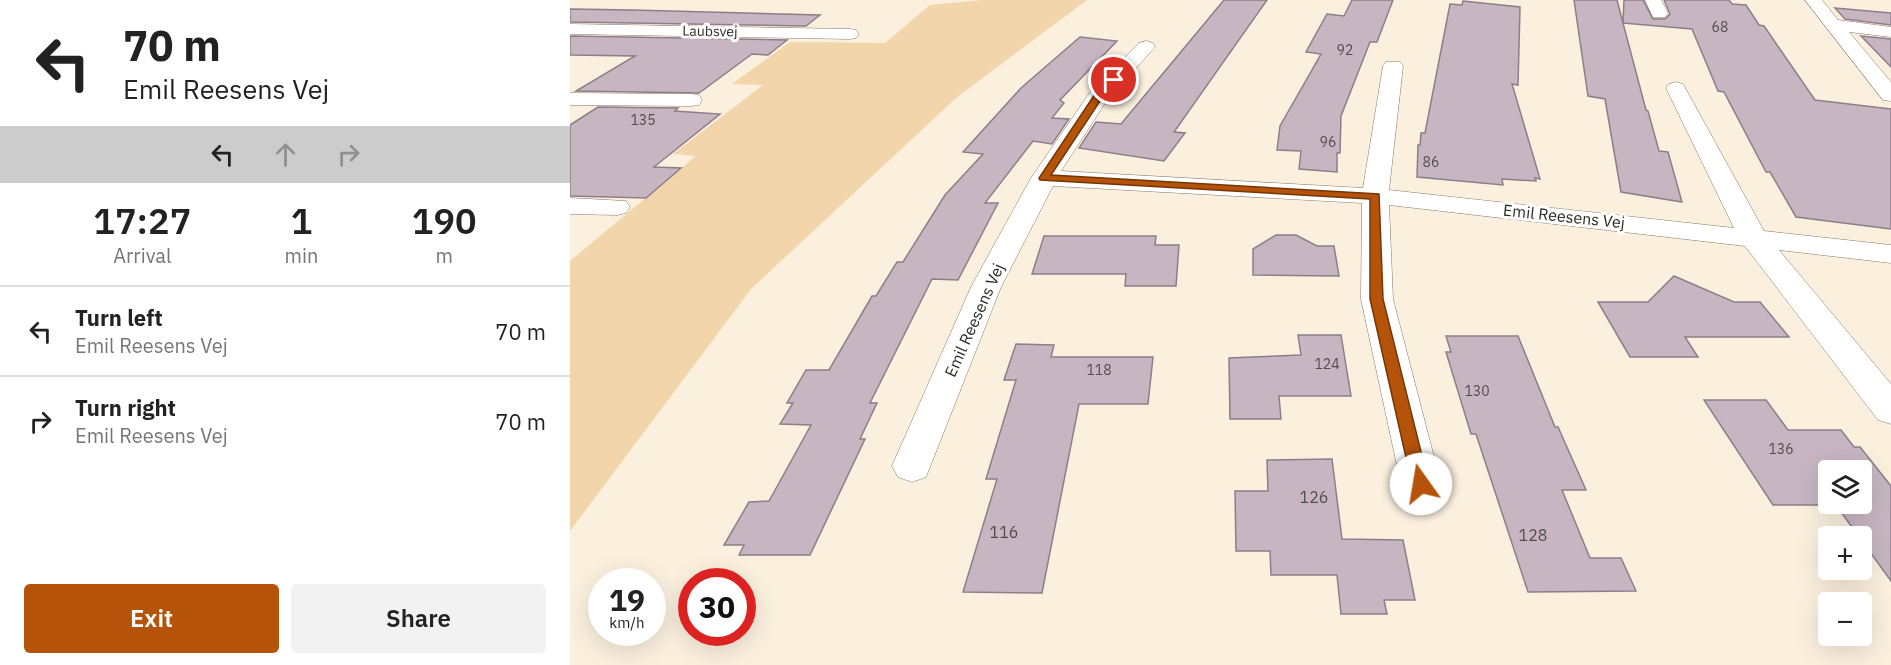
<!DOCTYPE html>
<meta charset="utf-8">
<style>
:root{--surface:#fff;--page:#f2f2f2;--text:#222;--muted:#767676;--line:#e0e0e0;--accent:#b45309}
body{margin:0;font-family:"IBM Plex Sans",sans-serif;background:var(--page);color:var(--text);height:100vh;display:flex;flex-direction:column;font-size:22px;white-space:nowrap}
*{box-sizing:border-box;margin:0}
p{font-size:20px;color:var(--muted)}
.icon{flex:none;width:33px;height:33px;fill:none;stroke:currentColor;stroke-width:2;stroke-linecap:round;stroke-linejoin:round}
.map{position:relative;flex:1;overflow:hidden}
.sheet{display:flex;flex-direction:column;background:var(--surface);width:570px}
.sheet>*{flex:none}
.hud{background:#fff;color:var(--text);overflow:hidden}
.tools{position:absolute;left:1248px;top:460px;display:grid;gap:12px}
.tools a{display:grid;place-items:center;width:54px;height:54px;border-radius:6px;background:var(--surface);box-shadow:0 6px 24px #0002;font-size:30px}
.speed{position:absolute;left:18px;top:568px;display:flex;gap:12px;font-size:30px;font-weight:700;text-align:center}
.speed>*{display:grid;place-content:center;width:78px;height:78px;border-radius:50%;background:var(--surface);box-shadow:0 6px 24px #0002;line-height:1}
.speed small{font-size:15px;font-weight:400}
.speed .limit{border:9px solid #d22;background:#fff;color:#111}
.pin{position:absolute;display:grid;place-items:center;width:51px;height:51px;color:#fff;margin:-26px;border:3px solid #fff;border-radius:50%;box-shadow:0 2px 6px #0007}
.me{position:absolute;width:66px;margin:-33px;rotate:347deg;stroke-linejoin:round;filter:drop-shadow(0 0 4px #0008)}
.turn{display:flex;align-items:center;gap:21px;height:126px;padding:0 24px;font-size:27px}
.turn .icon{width:78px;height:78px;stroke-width:2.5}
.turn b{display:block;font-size:42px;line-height:51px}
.lanes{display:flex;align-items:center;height:57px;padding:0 24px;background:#0003;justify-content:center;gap:30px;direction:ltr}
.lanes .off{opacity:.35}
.eta{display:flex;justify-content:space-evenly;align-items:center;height:102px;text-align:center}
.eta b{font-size:36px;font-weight:600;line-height:42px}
.action{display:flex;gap:12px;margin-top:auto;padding:12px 24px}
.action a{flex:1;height:69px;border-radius:6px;background:var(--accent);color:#fff;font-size:24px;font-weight:600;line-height:69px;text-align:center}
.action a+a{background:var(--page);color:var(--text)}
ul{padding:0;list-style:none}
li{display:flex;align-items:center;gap:18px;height:90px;padding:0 24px;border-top:2px solid var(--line)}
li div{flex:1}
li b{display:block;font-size:22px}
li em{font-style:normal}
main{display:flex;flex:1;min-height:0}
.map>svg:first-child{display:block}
.green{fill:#f2d5aa}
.building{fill:#c7b6c2;stroke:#8e7e89;stroke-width:1.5;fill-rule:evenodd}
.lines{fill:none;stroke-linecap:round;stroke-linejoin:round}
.minor-casing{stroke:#84796a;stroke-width:1}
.minor{fill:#fff;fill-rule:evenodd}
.route{fill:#b45309;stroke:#753606;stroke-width:1.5}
.labels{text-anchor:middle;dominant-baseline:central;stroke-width:6;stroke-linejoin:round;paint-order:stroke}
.number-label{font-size:14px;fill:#544c4b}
.far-street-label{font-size:14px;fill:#2e2923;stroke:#fefefe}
.street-label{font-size:16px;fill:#2e2923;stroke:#fefefe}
.near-number-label{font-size:16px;fill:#544c4b}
</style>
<main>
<section class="sheet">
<div class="hud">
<div class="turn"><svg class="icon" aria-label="left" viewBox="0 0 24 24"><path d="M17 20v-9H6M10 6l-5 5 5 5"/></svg><div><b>70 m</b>Emil Reesens Vej</div></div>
<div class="lanes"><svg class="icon" aria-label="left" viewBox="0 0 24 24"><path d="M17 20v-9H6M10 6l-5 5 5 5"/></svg><svg class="icon off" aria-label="ahead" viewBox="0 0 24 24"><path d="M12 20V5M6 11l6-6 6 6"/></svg><svg class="icon off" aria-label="right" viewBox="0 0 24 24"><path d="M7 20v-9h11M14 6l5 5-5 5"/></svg></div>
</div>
<div class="eta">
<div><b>17:27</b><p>Arrival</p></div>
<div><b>1</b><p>min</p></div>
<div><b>190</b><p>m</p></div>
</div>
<ul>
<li><svg class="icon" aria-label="left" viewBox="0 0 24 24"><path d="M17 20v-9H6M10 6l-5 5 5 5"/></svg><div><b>Turn left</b><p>Emil Reesens Vej</p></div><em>70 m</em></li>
<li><svg class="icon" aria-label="right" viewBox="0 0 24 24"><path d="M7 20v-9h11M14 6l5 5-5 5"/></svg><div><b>Turn right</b><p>Emil Reesens Vej</p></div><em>70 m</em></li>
</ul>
<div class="action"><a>Exit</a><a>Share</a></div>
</section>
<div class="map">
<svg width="1321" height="665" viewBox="0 0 1321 665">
<rect width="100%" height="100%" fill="#fbefde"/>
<!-- green -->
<path class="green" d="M413 0H517L386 98 181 289 0 531V261L126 156 103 154 193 85 162 84 220 42 315 43 360 5Z"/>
<!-- building -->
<g class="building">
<path d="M654 0H697L604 132 615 133 594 161 509 148 526 122 551 124Z"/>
<path d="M782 0H823L807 42H800L771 116 770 153H767V172L729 169 731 151 707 150 710 126 751 54 736 52 757 14 774 16Z"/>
<path d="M1004 0H1047L1053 23 1054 0H1073L1083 19H1095L1100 14 1094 0H1159L1162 4 1176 5 1189 25 1194 26 1245 100 1321 109V229L1226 217 1200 172H1196L1154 92 1148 91 1122 29 1053 23 1076 110 1078 111 1089 151 1098 152 1112 202 1051 192 1035 99 1018 96Z"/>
<path d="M893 1 950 7 948 85 942 84 970 179 965 178 966 181 932 179 933 185 847 177 848 145H850L851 133H855L880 4 892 5Z"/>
<path d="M1265 8 1321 13V25L1275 19Z"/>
<path d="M0 9 62 10 250 15 236 26 0 22Z"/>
<path d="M0 36 217 40 198 55 182 54 129 93 6 91 65 56 0 55Z"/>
<path d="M1291 36 1321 39V67Z"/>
<path d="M510 37 547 41 490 100 494 103 482 118 499 119 482 144 463 141 415 203H428L388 280 362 279 300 403H307L290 439H295L240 555H169L174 545H154L179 502 199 501 241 425 210 424 223 403H217L236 370H259L302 296H306L327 262H333L375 195 413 154 393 152 451 88Z"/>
<path d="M28 107 108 108 105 111 150 114 84 167 111 168 76 198 0 196V125Z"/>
<path d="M706 235H726L747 246H764L769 276 683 275V249Z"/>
<path d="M474 236H586L585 245H609L606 286H555L556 274H462Z"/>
<path d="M1104 276 1164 302H1190L1219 337H1115L1128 357H1060L1028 302H1078Z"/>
<path d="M728 335H771L781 396H709L711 419H660L659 358 731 355Z"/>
<path d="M876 336H948L985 427H988L1016 490H992L1020 558H1051L1066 591 958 592 906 434H901L876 352H881Z"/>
<path d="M446 344 484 345 481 357H583L578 404H509L472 593 393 592 427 479H416L446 380H434Z"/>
<path d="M1134 400H1196L1218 430H1271L1284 447H1290L1321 486V581L1292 541V537H1289L1266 505H1203ZM1258 471H1292V504H1258Z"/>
<path d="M762 459 772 539 833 540 845 600H814L817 614H771L767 575H701L700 551H666L665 491H698L697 460Z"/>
</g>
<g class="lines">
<defs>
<g id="minor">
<path d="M1075 0H1091L1098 13 1095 17H1083Z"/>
<path d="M1235 0H1252L1268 20 1321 27V37L1279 32 1321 82V101L1313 100Z"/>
<path d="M0 24 280 29 286 30 289 34 286 38 280 39 0 34Z"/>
<path d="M576 41 583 43 585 47 537 100 491 171 793 188 813 66 816 62H830L833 66 819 190 1164 228 1096 88 1099 84 1106 82 1113 84 1194 231 1321 245V263L1209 250 1321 384V424L1308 420 1175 246 819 205 823 299 871 484 865 496 851 501 837 496 831 484 791 299 792 203 483 186 431 287 356 477 342 482 328 477 322 466 401 287 461 178 521 91 569 43Z"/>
<path d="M0 93 121 94 129 95 132 100 129 105 121 106 0 105Z"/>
<path d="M0 198 56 201 60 207 56 213 47 215 0 214Z"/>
</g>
</defs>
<!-- minor casing -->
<use href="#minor" class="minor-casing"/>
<!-- minor -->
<use href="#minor" class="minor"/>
</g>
<!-- route -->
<path class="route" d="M541 78 549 80 532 98 481 175 809 194 813 299 859 484 857 489 851 491 845 489 842 484 800 299V199L470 180 469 178 525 94Z"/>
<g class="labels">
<!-- number labels -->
<g class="number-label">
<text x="1150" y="27">68</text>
<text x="775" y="50">92</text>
<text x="73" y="120">135</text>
<text x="758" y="142">96</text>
<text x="861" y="162">86</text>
<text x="757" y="364">124</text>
<text x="529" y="370">118</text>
<text x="907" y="391">130</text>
<text x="1211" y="449">136</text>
</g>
<!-- far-street labels -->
<g class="far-street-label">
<text transform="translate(140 31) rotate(1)">Laubsvej</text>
</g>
<!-- street labels -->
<g class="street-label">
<text transform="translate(994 216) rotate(6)">Emil Reesens Vej</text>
<text transform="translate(404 320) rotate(-66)">Emil Reesens Vej</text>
</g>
<!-- near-number labels -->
<g class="near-number-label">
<text x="744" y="497">126</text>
<text x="434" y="532">116</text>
<text x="963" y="535">128</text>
</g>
</g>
</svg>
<div class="tools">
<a><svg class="icon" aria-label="layers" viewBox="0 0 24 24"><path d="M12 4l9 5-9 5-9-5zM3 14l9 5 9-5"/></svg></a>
<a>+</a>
<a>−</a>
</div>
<div class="speed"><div>19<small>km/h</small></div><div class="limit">30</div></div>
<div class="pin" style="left:544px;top:80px;background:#d93025"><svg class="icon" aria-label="arrive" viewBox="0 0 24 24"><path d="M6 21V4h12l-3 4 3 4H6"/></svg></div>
<svg class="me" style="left:851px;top:484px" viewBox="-20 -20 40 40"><circle r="19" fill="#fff"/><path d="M0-13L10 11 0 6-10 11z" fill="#b45309"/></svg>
</div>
</main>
